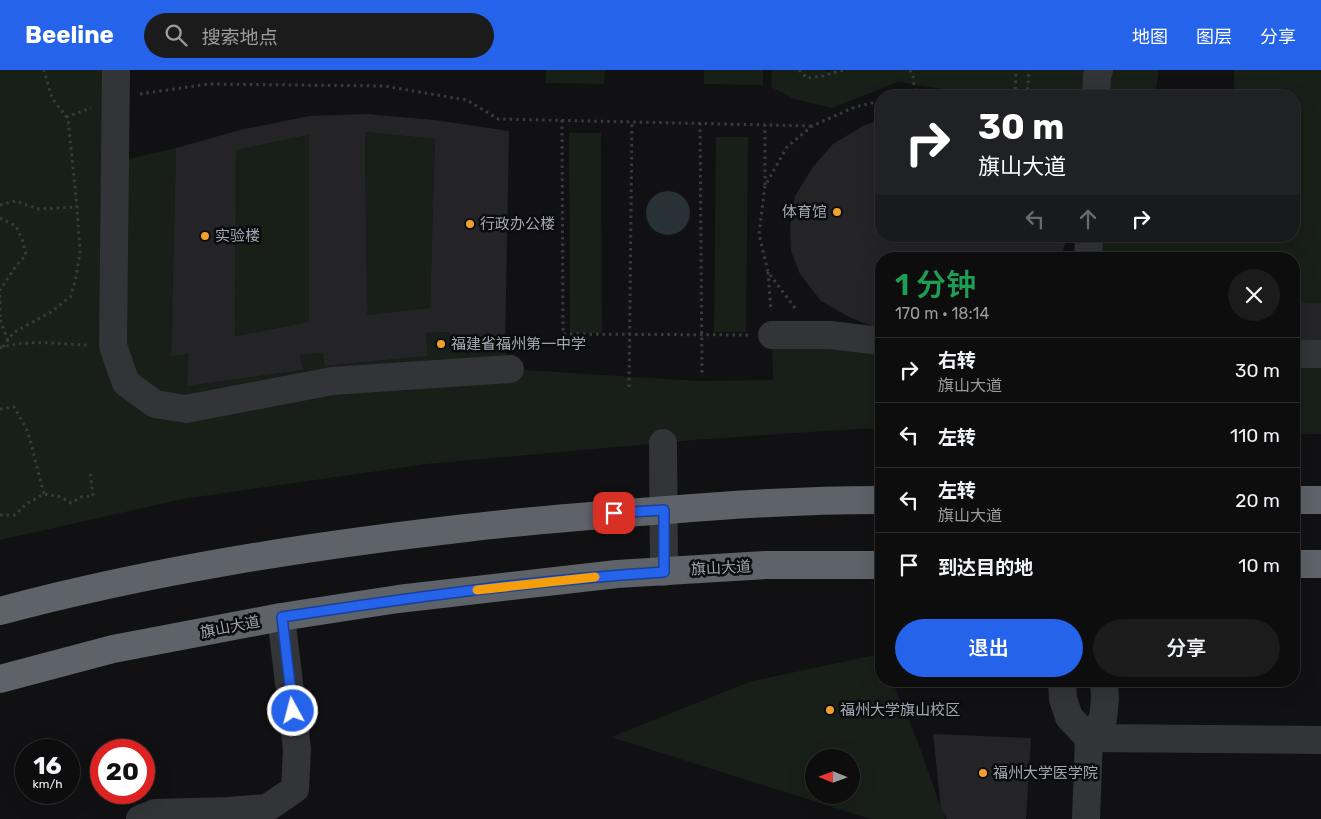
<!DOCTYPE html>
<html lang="zh">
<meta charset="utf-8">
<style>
:root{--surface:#0d0d0e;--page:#1b1b1c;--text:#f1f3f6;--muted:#9a9c9e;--line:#2d2d2e;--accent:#2563eb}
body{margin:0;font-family:Rubik,"Noto Sans SC",sans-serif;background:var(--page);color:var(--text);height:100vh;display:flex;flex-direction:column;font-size:19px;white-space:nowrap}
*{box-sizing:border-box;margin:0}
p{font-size:16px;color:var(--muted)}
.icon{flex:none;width:28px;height:28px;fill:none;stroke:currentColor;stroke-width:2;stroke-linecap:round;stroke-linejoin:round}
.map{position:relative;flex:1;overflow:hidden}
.sheet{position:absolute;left:875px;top:182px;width:425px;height:435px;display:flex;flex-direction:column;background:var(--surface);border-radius:20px;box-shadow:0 5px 20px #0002,0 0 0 1px var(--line)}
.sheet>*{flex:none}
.guide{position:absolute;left:875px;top:20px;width:425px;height:152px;border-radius:20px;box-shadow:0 5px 20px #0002,0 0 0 1px var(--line);background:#202124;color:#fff;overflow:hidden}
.needle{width:32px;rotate:271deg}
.controls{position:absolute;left:805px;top:679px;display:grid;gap:10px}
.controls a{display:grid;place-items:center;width:55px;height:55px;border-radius:50%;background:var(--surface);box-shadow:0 5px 20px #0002,0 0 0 1px var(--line);font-size:25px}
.speed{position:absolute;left:15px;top:669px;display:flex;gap:10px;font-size:25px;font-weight:700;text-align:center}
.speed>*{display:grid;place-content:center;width:65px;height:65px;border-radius:50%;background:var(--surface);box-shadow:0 5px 20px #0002,0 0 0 1px var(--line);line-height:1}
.speed small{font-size:12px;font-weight:400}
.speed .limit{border:8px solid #d22;background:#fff;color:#111}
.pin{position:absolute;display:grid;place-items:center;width:42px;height:42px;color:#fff;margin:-21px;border-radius:10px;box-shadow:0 2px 8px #0006}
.me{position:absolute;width:55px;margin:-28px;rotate:353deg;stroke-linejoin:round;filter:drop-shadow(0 0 4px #0008)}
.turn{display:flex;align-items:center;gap:18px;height:105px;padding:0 20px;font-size:22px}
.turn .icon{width:65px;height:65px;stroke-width:2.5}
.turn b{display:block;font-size:35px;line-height:42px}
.lanes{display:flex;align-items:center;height:48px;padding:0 20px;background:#0003;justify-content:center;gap:25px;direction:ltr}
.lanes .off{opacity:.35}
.round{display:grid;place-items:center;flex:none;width:52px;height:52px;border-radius:26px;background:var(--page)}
.head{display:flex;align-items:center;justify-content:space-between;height:85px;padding:0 20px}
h1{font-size:30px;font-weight:600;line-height:38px;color:#1e9e55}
.action{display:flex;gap:10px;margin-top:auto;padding:10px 20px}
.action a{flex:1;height:58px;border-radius:30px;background:var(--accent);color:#fff;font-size:20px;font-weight:600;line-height:58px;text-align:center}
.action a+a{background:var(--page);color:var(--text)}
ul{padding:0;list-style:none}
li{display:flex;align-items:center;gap:15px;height:65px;padding:0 20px;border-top:1px solid var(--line)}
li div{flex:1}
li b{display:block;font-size:19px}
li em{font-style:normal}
header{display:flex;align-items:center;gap:30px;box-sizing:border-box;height:70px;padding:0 25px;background:var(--accent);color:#fff}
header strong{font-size:24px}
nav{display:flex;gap:28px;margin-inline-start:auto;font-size:18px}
.search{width:350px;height:45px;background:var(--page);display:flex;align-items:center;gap:12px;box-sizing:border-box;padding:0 18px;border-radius:28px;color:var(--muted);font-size:19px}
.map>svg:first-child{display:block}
.green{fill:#181e18;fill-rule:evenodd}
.water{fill:#283136}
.building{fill:#242427;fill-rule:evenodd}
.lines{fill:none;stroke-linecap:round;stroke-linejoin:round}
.path{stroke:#383b3f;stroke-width:3;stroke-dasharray:2.5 4;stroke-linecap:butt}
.minor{stroke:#323438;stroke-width:28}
.highway{stroke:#5e6269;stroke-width:28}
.route-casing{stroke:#184099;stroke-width:12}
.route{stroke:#2563eb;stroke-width:9}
.slow{stroke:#f59e0b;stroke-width:9}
.poi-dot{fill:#f1a02b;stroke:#0c0c0e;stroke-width:2}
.labels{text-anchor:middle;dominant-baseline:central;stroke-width:5;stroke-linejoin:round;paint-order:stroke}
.poi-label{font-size:15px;fill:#a3a9b4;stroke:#0c0c0e;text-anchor:start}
.street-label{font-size:15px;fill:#a3a9b4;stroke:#0c0c0e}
</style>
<header>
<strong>Beeline</strong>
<div class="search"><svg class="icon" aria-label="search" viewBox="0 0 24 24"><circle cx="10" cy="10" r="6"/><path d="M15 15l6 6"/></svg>搜索地点</div>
<nav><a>地图</a><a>图层</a><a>分享</a></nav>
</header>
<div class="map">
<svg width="1321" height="749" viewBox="0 0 1321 749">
<rect width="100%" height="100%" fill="#111113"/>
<!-- green -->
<g class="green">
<path d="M0 0H116L115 92 176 78 171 285 188 284 187 316 303 300 300 285 323 283 324 296 428 286 426 263 450 262 453 280H505L511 299 697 311 773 310 772 265 881 271V359H855L694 370 427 394 183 429 0 470Z"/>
<path d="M546 0H605L604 14 545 13Z"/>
<path d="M704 0H763V15L704 14Z"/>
<path d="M772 0H825L827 2 832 0H1159L1155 26H974L967 23 898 12 832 38 794 29 771 17Z"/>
<path d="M1234 0H1321V233H1294V189H1088L1089 166H1294V26H1234Z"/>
<path d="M365 62 435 69 430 238 367 245Z"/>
<path d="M569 63H601L602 263H570Z"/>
<path d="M309 65V252L235 266 236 80Z"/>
<path d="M716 67H748L746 262H714Z"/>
<rect x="1294" y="284" width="27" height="80"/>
<path d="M880 584 881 611H892L916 667 945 749H870L611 667 752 611ZM814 688H851V725H814Z"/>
</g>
<!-- water -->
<circle class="water" cx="668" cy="143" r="22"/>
<!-- building -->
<g class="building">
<path d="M367 44 435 50 509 61 505 280 453 281 450 262 426 263 428 286 324 296 323 283 300 285 303 300 187 316 188 284 171 286 176 78 240 60 309 46ZM365 62 435 69 430 238 367 245ZM309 65V252L235 266 236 80Z"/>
<path d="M881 49V166H1067L1061 189H881V259L851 248 821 231 800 204 791 181 790 157 795 126 813 97 833 74 863 56Z"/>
<rect x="1294" y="233" width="27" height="51"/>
<path d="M933 664 1031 668 1026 749H947L941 739Z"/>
</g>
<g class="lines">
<!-- path -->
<g class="path">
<path d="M799 0 807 8 822 6 844 0"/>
<path d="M910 0 913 6 915 24"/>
<path d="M140 24 209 14 384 16 467 30 498 49 812 56"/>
<path d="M904 26 927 23 940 26"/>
<path d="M1015 26 1016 0"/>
<path d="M1027 26 1029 0"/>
<path d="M66 47 91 38"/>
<path d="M562 50 563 264 748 265"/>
<path d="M700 53 702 304"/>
<path d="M765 115V55"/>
<path d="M0 135 15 131 39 139 77 137 68 49 52 28 44 0"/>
<path d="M0 148 16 156 23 172 26 185 16 196 0 220V248"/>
<path d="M768 202 771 241"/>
<path d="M795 238 768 202 759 164 765 116 787 77 812 56 855 37 881 31"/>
<path d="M0 250 8 270"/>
<path d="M3 277 13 263 51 242 71 226 76 207 80 182 77 137"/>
<path d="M0 278C27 269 59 274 87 275"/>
<path d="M629 317 632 52"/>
<path d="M0 339 14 337 28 362 44 424"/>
<path d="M0 445H15L26 434 44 424 61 427 71 433 81 427 93 426 90 401"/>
</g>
<!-- minor -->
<g class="minor">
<path d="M116 0 113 276 126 313 155 334 186 339 332 311 510 299"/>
<path d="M1096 26 1097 6 1099 0"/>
<path d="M1088 189 1089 166"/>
<path d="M772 265H830L881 271"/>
<path d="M1294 284H1321"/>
<path d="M663 373 664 502"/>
<path d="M1062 611 1063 629 1069 647 1089 668 1321 670"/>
<path d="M140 749 155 743 228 741 267 738 295 719 297 679 281 547"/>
<path d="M1086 749 1089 668 1103 649 1105 629 1104 611"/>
</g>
<!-- highway -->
<g class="highway">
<path d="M1294 430H1321"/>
<path d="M1294 494H1321"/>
<path d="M0 541C153 500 309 476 466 458 533 450 600 445 667 440 738 434 810 430 881 430"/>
<path d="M0 609 113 579 281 547 398 529 617 504 766 495H881"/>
</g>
</g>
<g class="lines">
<defs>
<path id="route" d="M293 641 282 547C408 528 536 510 664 502V440L614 443"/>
</defs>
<!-- route casing -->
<use href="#route" class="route-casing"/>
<!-- route -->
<use href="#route" class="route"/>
<!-- slow -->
<path class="slow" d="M477 520 595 507"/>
</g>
<!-- markers -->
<g class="poi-dot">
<circle cx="837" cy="142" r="5"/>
<circle cx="470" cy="154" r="5"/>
<circle cx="205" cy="166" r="5"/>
<circle cx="441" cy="274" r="5"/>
<circle cx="830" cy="640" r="5"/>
<circle cx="983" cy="703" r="5"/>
</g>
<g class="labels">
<!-- poi labels -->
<g class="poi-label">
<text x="827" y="142" text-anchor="end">体育馆</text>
<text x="480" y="154">行政办公楼</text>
<text x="215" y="166">实验楼</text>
<text x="451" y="274">福建省福州第一中学</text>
<text x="840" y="640">福州大学旗山校区</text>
<text x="993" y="703">福州大学医学院</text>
</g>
<!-- street labels -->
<g class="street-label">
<text transform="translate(721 498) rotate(-3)">旗山大道</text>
<text transform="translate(230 557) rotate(-11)">旗山大道</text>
</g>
</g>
</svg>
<div class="controls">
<a><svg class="needle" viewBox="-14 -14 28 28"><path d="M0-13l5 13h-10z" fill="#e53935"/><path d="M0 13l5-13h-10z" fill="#9a9c9e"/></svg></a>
</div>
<div class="speed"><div>16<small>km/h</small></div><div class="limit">20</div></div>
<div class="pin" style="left:614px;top:443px;background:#d93025"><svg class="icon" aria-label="arrive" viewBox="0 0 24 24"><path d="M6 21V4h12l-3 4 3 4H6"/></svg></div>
<svg class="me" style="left:293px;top:641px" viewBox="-20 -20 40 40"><circle r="17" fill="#2563eb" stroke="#fff" stroke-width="3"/><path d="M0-11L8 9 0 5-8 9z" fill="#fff"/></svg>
<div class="guide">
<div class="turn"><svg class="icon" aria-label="right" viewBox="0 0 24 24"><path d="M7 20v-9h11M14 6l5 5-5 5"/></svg><div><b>30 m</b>旗山大道</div></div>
<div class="lanes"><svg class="icon off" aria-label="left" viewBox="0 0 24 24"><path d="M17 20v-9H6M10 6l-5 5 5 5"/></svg><svg class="icon off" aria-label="ahead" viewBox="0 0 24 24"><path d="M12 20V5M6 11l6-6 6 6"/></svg><svg class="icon" aria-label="right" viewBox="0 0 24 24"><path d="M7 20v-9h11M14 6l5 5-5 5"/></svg></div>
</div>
<section class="sheet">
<div class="head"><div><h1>1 分钟</h1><p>170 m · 18:14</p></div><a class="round"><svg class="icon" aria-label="close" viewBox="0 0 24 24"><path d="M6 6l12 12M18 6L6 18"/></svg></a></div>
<ul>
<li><svg class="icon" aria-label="right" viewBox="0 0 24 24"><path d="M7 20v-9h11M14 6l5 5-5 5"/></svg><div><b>右转</b><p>旗山大道</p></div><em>30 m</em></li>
<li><svg class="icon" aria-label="left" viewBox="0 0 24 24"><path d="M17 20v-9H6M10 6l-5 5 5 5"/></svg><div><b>左转</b></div><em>110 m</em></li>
<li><svg class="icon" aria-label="left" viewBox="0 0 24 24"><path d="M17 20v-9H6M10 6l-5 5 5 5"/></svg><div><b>左转</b><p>旗山大道</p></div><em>20 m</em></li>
<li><svg class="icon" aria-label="arrive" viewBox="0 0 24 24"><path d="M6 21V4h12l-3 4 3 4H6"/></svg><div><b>到达目的地</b></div><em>10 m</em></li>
</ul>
<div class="action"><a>退出</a><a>分享</a></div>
</section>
</div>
